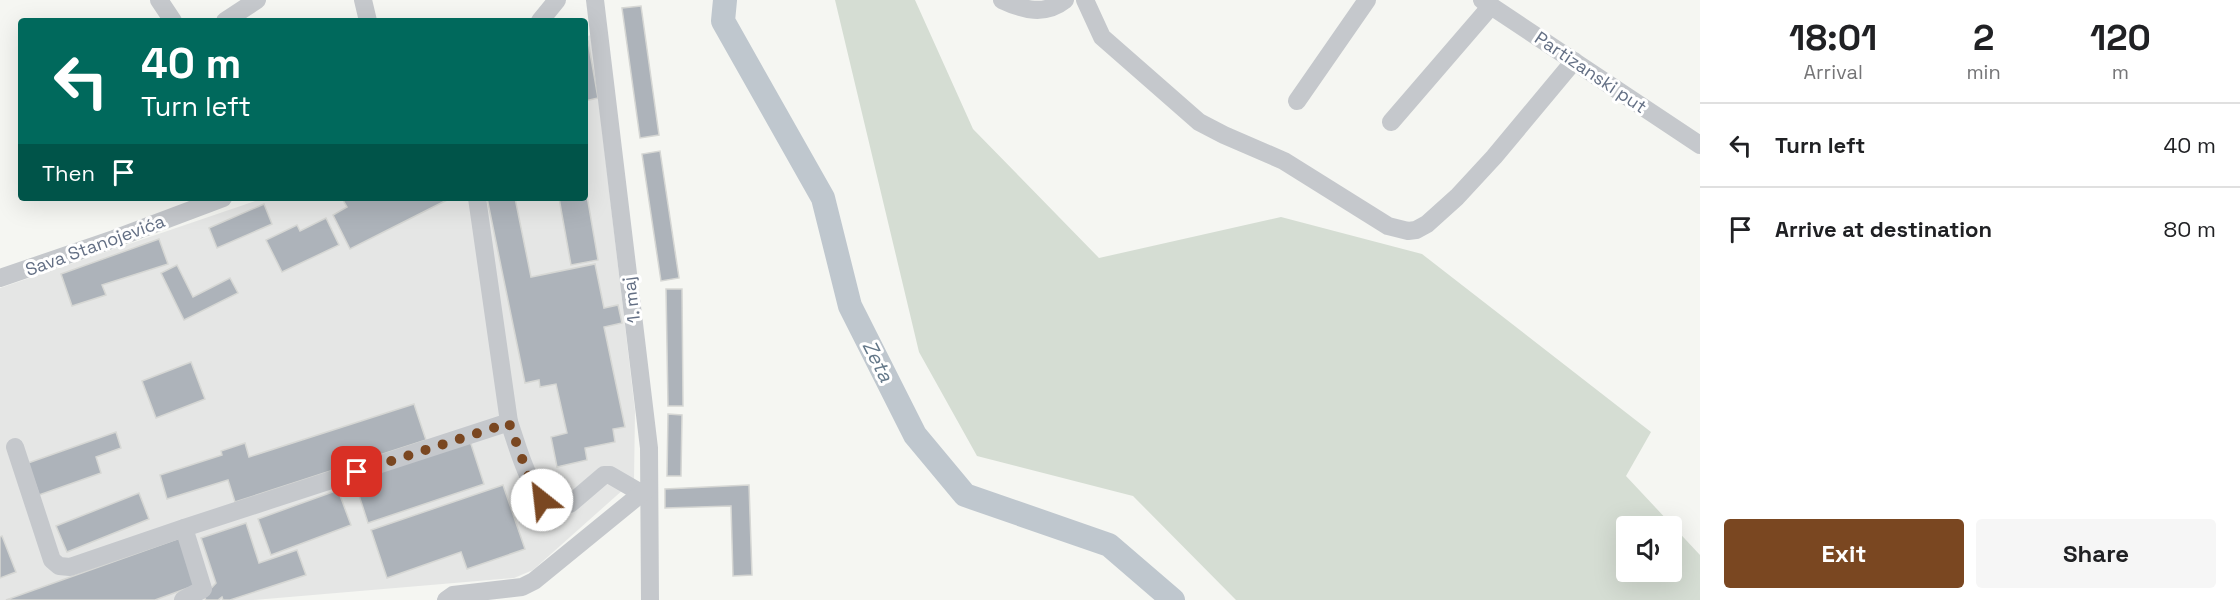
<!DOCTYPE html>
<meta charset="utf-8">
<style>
:root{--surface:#fff;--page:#f6f6f6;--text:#202124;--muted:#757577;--line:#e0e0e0;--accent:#7a4721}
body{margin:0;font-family:"Space Grotesk",sans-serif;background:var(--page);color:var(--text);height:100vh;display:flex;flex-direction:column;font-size:22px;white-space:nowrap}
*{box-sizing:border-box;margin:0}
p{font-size:20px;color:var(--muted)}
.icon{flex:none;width:33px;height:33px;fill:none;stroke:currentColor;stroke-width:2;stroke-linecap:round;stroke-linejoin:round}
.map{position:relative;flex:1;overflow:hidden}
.details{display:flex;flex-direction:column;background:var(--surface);width:540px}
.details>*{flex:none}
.banner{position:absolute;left:18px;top:18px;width:570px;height:183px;border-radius:6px;box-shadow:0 6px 24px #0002;background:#00695c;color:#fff;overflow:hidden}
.fabs{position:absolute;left:1616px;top:516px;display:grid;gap:12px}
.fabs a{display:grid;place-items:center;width:66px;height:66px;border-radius:6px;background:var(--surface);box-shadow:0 6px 24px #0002;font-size:30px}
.pin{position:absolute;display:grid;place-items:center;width:51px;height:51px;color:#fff;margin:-26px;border-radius:12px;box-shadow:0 3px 9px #0006}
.me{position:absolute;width:66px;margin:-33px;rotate:331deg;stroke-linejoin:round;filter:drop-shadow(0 0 4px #0008)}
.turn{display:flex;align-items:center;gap:21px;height:126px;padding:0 24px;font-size:27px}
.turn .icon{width:78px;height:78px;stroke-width:2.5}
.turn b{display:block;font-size:42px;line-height:51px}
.then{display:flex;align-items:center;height:57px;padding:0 24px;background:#0003;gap:12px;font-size:22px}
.eta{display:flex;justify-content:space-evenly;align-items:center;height:102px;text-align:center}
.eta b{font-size:36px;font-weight:700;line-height:42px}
.cta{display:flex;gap:12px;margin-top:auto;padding:12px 24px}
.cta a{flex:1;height:69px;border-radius:6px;background:var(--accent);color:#fff;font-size:24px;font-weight:700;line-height:69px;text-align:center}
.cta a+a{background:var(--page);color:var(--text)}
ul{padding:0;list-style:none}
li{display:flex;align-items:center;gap:18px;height:84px;padding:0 24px;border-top:2px solid var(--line)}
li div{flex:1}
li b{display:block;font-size:22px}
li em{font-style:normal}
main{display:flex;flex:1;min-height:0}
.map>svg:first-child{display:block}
.built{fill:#e5e6e5}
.green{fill:#d5ddd3;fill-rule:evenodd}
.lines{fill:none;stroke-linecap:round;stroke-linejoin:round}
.river{stroke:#bfc7ce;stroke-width:24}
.building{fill:#adb3ba;stroke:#d6d7d4;stroke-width:1.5}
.minor{stroke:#c5c8cc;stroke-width:18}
.route{stroke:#7a4721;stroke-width:10;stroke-dasharray:0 18}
.labels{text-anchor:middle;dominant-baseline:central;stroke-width:6;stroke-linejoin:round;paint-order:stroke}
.street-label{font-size:18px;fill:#636f84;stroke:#fff}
.water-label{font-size:20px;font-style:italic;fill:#637788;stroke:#fff}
</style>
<main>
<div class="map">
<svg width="1700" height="600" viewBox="0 0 1700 600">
<rect width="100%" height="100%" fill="#f5f6f2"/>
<!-- built -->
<path class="built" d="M591 35 635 411 634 480 533 570 514 578 253 600H0V288L264 198H585V37Z"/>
<!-- green -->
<path class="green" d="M835 0H915L973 129 1099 258 1281 217 1422 254 1651 432 1626 476 1700 555V600H1236L1133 496 977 456 919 352ZM1626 526H1671V572H1626Z"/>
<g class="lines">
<!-- river -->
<path class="river" d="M725 0 723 21 823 198 850 306 915 435 965 495 1109 545 1173 600"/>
</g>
<!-- building -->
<g class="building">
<path d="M641 6 659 135 640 138 622 8Z"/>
<path d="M585 41H588L598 98 585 101Z"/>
<path d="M660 151 679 278 661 281 642 154Z"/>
<path d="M585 184 598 260 571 265 559 198H585Z"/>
<path d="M346 198H451L350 249 333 215 347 207 343 200Z"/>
<path d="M487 198H515L531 277 595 264 604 308 618 305 622 323 604 327 625 427 613 429 615 442 585 448 587 460 557 467 551 437 567 433 556 384 540 387 539 380 525 383Z"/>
<path d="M264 204 272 224 217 248 209 228Z"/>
<path d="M326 218 339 245 282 272 266 240 297 225 300 231Z"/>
<path d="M159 239 168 264 102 285 106 295 72 306 61 274Z"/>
<path d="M177 265 193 297 230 278 238 293 184 320 161 273Z"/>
<path d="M666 289H682L683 406H668Z"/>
<path d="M191 362 205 399 156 418 142 381Z"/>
<path d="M414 404 426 440 235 502 228 480 167 499 160 475 222 455 221 451 245 443 249 457Z"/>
<path d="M668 414 682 415 681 476H667Z"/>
<path d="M116 432 121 448 96 457 101 473 39 495 28 463Z"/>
<path d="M470 441 484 484 368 523 354 480Z"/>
<path d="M503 485 525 549 467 569 461 552 387 578 371 530Z"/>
<path d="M749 485 752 575 733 576 731 506 665 508V489Z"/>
<path d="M338 490 351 525 271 555 258 519Z"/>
<path d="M139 493 149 519 67 552 56 526Z"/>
<path d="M246 523 259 563 297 550 306 575 230 600H223L222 597 218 600H206L204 596 216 583 201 538Z"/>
<path d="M2 536 16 572 0 578V537Z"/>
<path d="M180 538 196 585 155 600H6Z"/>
</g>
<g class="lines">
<!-- minor -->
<g class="minor">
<path d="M159 0 173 21"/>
<path d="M363 0 368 21"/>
<path d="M595 0 649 448 650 600"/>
<path d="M1002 0C1023 10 1045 16 1065 0"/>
<path d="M1085 0 1102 37 1199 122 1224 135 1284 161 1388 226 1408 231 1416 230 1427 224 1457 197 1494 157 1574 61"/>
<path d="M1482 0 1700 145"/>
<path d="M225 21 257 0"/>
<path d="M540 21 557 0"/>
<path d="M1297 101 1367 0"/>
<path d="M1391 122 1491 6"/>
<path d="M0 278 114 239 223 198"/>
<path d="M509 422C520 453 527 488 554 509L570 504 604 475H610L641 493"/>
<path d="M15 447 52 560 59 566 70 567 184 528 509 422 477 198"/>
<path d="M183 600 203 589 184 528"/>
<path d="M446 600 453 595 522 587 534 581 648 488"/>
</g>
</g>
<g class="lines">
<!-- route -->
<path class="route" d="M357 472 509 423 533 488 542 500"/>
</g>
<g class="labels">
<!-- street labels -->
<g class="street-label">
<text transform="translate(1591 72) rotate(34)">Partizanski put</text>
<text transform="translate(95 245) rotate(-20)">Sava Stanojevića</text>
<text transform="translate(631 300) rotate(-97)">1. maj</text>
</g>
<!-- water labels -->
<g class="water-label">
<text transform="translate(878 361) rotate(63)">Zeta</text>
</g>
</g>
</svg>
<div class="fabs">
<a><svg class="icon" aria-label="sound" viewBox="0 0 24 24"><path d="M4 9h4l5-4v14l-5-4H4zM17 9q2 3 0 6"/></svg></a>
</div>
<div class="pin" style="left:357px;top:472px;background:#d93025"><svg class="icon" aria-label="arrive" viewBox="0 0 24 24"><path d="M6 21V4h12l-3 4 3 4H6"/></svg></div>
<svg class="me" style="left:542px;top:500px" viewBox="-20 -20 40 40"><circle r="19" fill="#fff"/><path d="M0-13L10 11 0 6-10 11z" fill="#7a4721"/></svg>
<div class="banner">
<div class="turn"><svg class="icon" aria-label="left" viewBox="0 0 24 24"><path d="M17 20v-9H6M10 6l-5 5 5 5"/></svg><div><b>40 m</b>Turn left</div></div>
<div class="then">Then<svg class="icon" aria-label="arrive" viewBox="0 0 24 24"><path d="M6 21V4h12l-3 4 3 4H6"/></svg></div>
</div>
</div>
<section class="details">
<div class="eta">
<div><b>18:01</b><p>Arrival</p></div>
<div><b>2</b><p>min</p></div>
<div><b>120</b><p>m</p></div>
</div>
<ul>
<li><svg class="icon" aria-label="left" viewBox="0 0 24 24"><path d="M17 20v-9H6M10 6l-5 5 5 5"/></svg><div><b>Turn left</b></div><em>40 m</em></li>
<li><svg class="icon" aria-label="arrive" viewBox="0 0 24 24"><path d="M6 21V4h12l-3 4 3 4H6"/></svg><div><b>Arrive at destination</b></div><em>80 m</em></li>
</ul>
<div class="cta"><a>Exit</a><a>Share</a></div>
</section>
</main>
